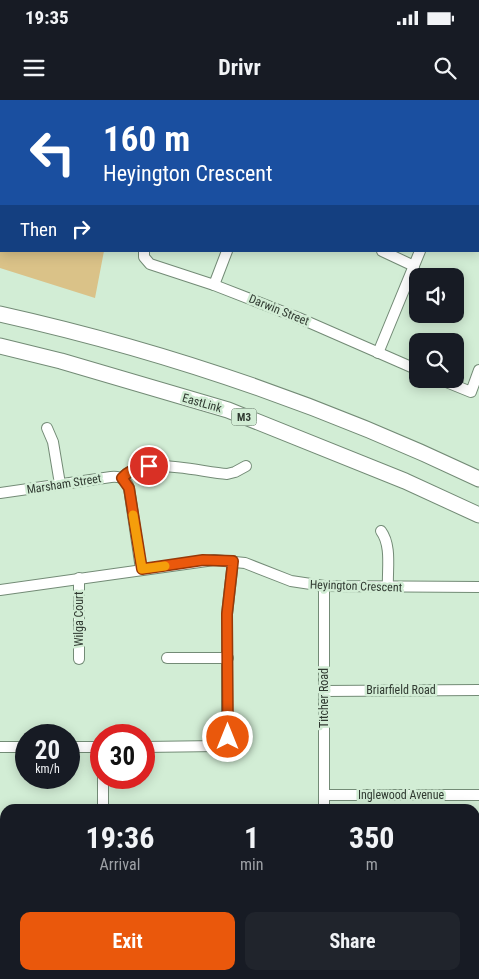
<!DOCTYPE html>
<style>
:root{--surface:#171b24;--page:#20242c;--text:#f1f3f6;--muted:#9ea1a6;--accent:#ea580c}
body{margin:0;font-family:"Roboto Condensed",sans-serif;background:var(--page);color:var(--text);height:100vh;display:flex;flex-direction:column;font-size:19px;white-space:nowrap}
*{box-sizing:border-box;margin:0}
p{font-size:16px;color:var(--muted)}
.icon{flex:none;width:28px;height:28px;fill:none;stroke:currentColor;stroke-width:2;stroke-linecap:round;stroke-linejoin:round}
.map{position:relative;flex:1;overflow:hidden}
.panel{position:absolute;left:0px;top:704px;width:480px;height:176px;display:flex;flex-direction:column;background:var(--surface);border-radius:15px 15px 0 0;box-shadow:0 2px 12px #0003}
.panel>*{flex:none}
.hud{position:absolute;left:0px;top:0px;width:480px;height:152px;box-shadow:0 2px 12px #0003;background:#1a4fa0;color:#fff;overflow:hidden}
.tools{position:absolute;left:409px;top:168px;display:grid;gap:10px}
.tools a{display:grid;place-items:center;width:55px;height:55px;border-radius:10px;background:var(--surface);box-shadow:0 2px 12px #0003;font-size:25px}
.speed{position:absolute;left:15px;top:624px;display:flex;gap:10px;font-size:25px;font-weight:700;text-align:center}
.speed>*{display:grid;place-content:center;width:65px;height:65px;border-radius:50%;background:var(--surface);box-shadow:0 2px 12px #0003;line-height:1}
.speed small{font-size:12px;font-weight:400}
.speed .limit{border:8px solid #d22;background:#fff;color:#111}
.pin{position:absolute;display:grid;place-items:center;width:42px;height:42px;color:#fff;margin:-21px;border:2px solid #fff;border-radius:50%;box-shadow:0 1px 5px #0007}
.me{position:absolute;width:55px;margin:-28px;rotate:0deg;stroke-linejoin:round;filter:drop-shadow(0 0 4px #0008)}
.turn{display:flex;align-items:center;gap:18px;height:105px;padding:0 20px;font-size:22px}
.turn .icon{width:65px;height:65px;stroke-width:2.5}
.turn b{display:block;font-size:35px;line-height:42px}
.then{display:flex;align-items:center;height:48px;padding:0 20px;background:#0003;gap:10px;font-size:19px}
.eta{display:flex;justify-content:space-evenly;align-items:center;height:85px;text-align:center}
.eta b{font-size:30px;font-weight:700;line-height:35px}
.cta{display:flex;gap:10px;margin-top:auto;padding:10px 20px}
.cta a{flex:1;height:58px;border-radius:10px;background:var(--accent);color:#fff;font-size:20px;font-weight:700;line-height:58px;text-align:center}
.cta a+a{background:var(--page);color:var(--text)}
.status{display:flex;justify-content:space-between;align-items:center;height:35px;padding:0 25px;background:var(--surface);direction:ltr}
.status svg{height:14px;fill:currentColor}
header{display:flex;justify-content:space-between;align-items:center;height:65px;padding:0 20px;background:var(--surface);font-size:22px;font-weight:700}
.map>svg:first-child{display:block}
.green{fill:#dac288}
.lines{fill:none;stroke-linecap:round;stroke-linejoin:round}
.minor-casing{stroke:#738b76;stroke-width:12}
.highway-casing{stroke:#738b76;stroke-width:17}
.minor{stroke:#fff;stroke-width:10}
.highway{stroke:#fff;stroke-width:15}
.route-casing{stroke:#983908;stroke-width:12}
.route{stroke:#ea580c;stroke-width:9}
.slow{stroke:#f59e0b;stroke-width:9}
.labels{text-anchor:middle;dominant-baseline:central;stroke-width:5;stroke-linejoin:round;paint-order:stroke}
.shield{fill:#d2edd5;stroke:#617062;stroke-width:1}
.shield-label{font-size:11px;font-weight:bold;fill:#303a31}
.street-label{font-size:12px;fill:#303a31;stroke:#d2edd5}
</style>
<div class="status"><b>19:35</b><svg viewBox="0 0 49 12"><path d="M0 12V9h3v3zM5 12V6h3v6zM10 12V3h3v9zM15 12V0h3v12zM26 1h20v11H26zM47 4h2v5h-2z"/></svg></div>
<header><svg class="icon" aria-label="menu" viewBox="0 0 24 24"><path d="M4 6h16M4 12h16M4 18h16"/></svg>Drivr<svg class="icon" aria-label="search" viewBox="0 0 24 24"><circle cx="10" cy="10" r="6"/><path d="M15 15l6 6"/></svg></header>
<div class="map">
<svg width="479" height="879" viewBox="0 0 479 879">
<rect width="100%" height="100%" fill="#d2edd5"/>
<!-- green -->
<g class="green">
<path d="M0 31 1 151H104L95 198 0 168Z"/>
<path d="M235 875H313V877L271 876V879H235Z"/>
</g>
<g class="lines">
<defs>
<g id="minor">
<path d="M181 1V0"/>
<path d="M283 1 284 0"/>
<path d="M479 10V9"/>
<path d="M144 151V157L150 164 214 185 299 218 418 270"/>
<path d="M382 151 414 166"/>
<path d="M214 185 227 151"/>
<path d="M378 253 420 151"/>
<path d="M439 279 471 292 479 270"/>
<path d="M47 328 53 342 60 384"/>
<path d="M122 378C143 355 199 372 227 374L235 372 246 366"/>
<path d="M0 393 111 377C121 376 126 379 129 388L141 469"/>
<path d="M381 431C392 446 387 470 388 487"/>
<path d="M324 486V709"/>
<path d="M0 490 214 460 245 463 291 481 324 486 479 487"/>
<path d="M167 558H228"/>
<path d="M79 559V478"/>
<path d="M324 591 479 590"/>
<path d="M0 647H26"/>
<path d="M69 647H101"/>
<path d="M144 647 218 646 223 644 227 640V514L233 461"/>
<path d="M324 695H479"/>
<path d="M103 709V678"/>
<path d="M0 743H5"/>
<path d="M475 825H479"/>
<path d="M0 835 5 832"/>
<path d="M225 875V879"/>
<path d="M326 875V879"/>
</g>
<g id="highway">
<path d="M0 214C166 251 326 306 479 379"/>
<path d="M0 246 61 261 228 310 405 381 479 415"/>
</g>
</defs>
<!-- minor casing -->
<use href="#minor" class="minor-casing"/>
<!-- highway casing -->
<use href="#highway" class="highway-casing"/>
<!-- minor -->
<use href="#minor" class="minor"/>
<!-- highway -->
<use href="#highway" class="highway"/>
</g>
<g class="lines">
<defs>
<path id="route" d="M149 366C140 367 129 370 122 378L129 388 142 469 203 460 233 461 227 514 228 637"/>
</defs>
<!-- route casing -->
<use href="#route" class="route-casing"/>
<!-- route -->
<use href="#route" class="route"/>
<!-- slow -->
<path class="slow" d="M133 415 142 469 165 466"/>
</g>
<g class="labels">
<!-- shield labels -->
<rect class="shield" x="231.5" y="308.5" width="25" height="17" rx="4"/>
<g class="shield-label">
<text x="244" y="317">M3</text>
</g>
<!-- street labels -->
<g class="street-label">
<text transform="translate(279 210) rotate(22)">Darwin Street</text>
<text transform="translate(202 303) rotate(16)">EastLink</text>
<text transform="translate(64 384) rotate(-9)">Marsham Street</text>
<text transform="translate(356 486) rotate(2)">Heyington Crescent</text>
<text transform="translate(79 519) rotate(-90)">Wilga Court</text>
<text x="401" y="590">Briarfield Road</text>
<text transform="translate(324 598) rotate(-90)">Titcher Road</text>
<text x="401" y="695">Inglewood Avenue</text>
</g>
</g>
</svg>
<div class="tools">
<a><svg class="icon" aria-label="sound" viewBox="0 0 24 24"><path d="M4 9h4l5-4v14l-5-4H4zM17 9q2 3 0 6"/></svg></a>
<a><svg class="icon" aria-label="search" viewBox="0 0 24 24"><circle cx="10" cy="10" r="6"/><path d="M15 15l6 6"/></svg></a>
</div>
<div class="speed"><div>20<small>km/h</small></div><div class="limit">30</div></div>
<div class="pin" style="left:149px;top:366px;background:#d93025"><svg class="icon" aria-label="arrive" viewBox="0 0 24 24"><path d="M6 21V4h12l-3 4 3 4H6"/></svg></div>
<svg class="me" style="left:228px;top:637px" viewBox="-20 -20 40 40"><circle r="17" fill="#ea580c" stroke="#fff" stroke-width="3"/><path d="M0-11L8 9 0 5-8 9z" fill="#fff"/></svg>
<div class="hud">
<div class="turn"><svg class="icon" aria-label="left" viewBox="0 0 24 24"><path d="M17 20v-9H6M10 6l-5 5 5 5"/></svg><div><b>160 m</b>Heyington Crescent</div></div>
<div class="then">Then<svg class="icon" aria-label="right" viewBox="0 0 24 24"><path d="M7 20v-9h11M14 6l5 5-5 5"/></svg></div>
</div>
<section class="panel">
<div class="eta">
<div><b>19:36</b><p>Arrival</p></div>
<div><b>1</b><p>min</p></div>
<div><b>350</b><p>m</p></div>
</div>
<div class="cta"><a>Exit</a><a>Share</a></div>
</section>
</div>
